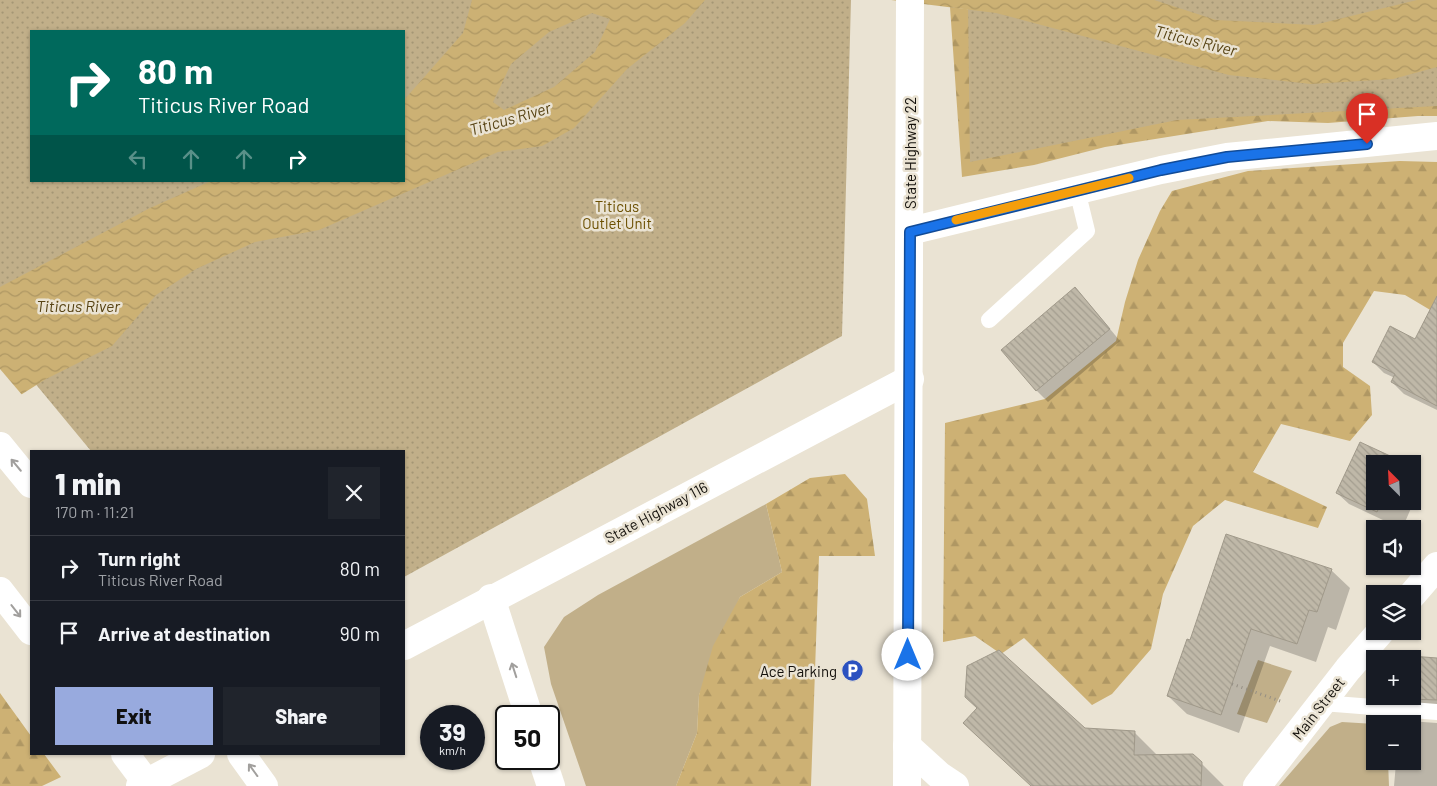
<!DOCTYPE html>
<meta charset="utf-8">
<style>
:root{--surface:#171b24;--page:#20242c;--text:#f1f3f6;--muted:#9ea1a6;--line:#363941;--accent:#98aade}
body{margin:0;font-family:Barlow,sans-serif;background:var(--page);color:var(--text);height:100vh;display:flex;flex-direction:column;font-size:19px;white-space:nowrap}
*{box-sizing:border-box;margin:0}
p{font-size:16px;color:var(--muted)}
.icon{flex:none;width:28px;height:28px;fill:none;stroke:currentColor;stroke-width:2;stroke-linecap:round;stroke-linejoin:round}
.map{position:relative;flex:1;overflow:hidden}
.panel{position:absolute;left:30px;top:450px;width:375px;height:305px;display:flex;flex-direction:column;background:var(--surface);border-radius:0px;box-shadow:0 1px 4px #0004}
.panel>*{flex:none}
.banner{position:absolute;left:30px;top:30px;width:375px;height:152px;border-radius:0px;box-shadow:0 1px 4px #0004;background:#00695c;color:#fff;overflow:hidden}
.needle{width:32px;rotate:336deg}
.fabs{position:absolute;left:1366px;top:455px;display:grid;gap:10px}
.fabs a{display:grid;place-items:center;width:55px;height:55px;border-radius:0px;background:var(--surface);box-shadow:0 1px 4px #0004;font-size:25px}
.speed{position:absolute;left:420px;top:705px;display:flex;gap:10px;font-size:25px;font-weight:700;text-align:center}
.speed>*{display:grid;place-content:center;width:65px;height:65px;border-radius:50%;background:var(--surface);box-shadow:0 1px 4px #0004;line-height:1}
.speed small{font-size:12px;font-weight:400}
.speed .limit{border:2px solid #111;border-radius:8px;background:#fff;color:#111}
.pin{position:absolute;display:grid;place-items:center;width:42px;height:42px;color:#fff;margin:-51px -21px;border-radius:50% 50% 50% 0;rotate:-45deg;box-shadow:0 0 5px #0007}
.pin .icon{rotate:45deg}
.me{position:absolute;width:55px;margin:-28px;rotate:0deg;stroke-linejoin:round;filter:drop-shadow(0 0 4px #0008)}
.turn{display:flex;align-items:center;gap:18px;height:105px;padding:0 25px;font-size:22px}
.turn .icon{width:65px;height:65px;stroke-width:2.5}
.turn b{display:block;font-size:35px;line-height:42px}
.lanes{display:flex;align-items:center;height:48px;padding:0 25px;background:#0003;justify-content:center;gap:25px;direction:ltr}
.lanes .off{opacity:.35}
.round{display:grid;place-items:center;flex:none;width:52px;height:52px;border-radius:0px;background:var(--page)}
.overview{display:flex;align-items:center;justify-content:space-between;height:85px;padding:0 25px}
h1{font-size:30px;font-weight:800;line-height:38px}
.cta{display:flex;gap:10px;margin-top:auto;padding:10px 25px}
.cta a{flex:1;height:58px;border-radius:0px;background:var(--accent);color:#111;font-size:20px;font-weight:800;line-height:58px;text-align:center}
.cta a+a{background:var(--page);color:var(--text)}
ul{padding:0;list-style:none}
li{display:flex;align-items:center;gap:15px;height:65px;padding:0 25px;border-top:1px solid var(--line)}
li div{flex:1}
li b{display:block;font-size:19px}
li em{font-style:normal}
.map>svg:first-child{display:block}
.grass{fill:#c1af89}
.forest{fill:url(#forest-firs)}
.park{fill:url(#park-dots);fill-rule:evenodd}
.water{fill:url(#water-waves);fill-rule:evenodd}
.pier{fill:#eae3d3}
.shadow{fill:#0003}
.building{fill:url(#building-back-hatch);stroke:#a0998a}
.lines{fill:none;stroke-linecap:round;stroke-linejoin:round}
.path{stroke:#948e83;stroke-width:3;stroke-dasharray:1 4;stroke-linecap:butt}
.lane{stroke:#fff;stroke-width:16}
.street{stroke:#fff;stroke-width:28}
.secondary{stroke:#fff;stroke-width:28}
.highway{stroke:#fff;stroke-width:28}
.oneway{stroke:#a19f9d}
.route-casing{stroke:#114b97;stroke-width:12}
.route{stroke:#1a73e8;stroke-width:9}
.slow{stroke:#f59e0b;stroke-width:9}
.labels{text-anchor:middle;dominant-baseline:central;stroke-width:5;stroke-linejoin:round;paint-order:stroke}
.street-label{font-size:15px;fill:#13100b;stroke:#eae3d3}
.park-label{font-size:15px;fill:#6b4f00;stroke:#eae3d3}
.poi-label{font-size:15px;fill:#13100b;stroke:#eae3d3;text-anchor:end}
.water-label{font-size:16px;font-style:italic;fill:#574313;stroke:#eae3d3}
</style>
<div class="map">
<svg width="1437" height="786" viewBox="0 0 1437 786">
<defs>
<pattern id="forest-firs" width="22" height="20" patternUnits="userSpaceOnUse" patternTransform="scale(1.25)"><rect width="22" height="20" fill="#cdb174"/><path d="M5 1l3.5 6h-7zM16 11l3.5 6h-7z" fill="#af9763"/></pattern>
<pattern id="park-dots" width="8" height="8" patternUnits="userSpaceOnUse" patternTransform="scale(1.25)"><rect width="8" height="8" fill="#c1af89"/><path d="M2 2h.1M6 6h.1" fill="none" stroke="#a59675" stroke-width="1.8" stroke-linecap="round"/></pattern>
<pattern id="water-waves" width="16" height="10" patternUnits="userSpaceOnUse" patternTransform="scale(1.25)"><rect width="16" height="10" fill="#ccb174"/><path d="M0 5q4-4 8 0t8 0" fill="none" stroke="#ae9763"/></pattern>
<pattern id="building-back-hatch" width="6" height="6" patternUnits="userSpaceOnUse" patternTransform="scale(1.25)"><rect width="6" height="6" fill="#bfb8a8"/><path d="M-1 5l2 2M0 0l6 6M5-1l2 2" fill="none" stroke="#a39d8f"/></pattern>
</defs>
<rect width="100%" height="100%" fill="#eae3d3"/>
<!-- grass -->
<g class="grass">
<path d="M766 504 782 572 740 597 699 695 697 733 676 786H586L551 684 544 647 564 617 598 595Z"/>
<path d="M1258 660 1292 671 1267 723 1237 714Z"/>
<path d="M1342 722 1375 724V761H1388L1389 786H1279L1330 727Z"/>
</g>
<!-- forest -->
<g class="forest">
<path d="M950 7 1437 67V116H1418L1328 123 1268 121 1105 147 1034 165 962 177Z"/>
<path d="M1400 161 1437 162V314L1405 295 1374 291 1343 343V367L1370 386 1372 415 1350 441 1281 424 1253 472 1327 507 1318 528 1225 500 1193 526 1163 594 1151 649 1112 694 1092 705 1024 638 1001 654 975 636 943 642 945 423 1045 399 1116 341 1125 302 1138 260 1160 211 1172 191 1248 171Z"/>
<path d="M845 474 867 499 875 556H819L811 786H676L697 733 699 695 713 646 740 597 782 572 766 504 810 478Z"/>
<path d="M0 693 31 736V754H44L61 777 42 786H0Z"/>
</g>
<!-- park -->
<g class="park">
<path d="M0 0H851L842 336 404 577V451H91L0 341ZM31 31H404V181H31Z"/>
<path d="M968 0H1437V106L1177 120 970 162Z"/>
</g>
<!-- water -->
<g class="water">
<path d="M472 0H705L685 23 627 69 574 128 542 146 498 152 319 230 255 242 196 269 156 295 112 346 46 379 0 408V287L150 208 211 181H404V100L463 33ZM592 13 610 19 595 52 554 87 504 110 493 102 511 64 549 32Z"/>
<path d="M891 0H1154L1216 20 1314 25 1417 0H1437V67L1393 79 1311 84 1229 75 996 13Z"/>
</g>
<!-- pier -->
<path class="pier" d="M0 369 23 396 0 410Z"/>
<!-- shadow -->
<g class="shadow">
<path d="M1086 300 1120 341 1048 402 1036 390Z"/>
<path d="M1437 335V410L1404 394 1392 382 1395 378 1384 373 1373 362 1416 340Z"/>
<path d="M1360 444 1402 464H1375V501H1412V486L1418 492 1402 529 1349 504 1337 493Z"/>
<path d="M1331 570 1350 588 1336 630 1328 627 1316 662 1270 646 1239 733 1187 714 1168 696 1191 641Z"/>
<path d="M1412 658 1437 659V712L1421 710 1410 699 1412 696Z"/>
<path d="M1409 721 1437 723V786H1394L1396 763 1406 764V761H1412V724H1409Z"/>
<path d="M1085 730 1134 732 1158 756 1201 763 1224 786H1031Z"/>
</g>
<!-- building -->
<g class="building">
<path d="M1075 287 1110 329 1036 391 1001 350Z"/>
<path d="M1437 296V406L1391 382 1395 374 1372 362 1390 326 1415 339Z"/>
<path d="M1360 442 1401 461 1400 464H1375V501H1382L1377 512 1336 493Z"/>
<path d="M1226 534 1332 569 1317 612 1309 610 1297 644 1251 629 1221 715 1167 696 1187 639 1190 640Z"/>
<path d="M999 650 1085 728 1135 731 1134 755 1193 754 1202 762 1201 786H1031L963 723 977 708 965 697 967 666Z"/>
<path d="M1411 656 1437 658V700L1409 699V696H1412V659Z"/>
</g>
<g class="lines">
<!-- path -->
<path class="path" d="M1232 684 1283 702"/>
<!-- lane -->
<g class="lane">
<path d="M989 320 1087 231 1077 190"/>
<path d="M1322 703 1437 712"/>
</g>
<!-- street -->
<g class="street">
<path d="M910 231 1161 170 1227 157 1437 136"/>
<path d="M1412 595 1437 566"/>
<path d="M907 746 940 776 955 786"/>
<path d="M1257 786 1348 669 1381 631"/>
</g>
<!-- secondary -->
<g class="secondary">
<path d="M404 646 910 379"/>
<path d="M140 786 201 754"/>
<path d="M907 786 910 0"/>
</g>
<!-- highway -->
<g class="highway">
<path d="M0 446 31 484"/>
<path d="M0 591 31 631"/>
<path d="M491 598 529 716"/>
<path d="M125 754 149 786"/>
<path d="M241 754 264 786"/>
<path d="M542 759 551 786"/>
</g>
</g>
<!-- one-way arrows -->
<defs><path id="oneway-shaft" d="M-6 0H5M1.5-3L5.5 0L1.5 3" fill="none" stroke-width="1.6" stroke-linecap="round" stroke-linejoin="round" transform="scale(1.25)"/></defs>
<g class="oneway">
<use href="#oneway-shaft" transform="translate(16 465) rotate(-130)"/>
<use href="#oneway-shaft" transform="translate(16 611) rotate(52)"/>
<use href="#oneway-shaft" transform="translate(514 670) rotate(-108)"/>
<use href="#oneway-shaft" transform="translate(253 770) rotate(-126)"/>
</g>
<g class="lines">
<defs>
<path id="route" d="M908 655 910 232 1161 170 1227 157 1367 144"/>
</defs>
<!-- route casing -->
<use href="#route" class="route-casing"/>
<!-- route -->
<use href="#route" class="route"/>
<!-- slow -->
<path class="slow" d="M956 220 1129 178"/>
</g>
<!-- icons -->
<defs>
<symbol id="parking-disc" viewBox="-11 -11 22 22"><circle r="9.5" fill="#2b51c0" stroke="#eae3d3"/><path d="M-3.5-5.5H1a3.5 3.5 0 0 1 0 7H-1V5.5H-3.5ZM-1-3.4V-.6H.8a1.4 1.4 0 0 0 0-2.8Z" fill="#fff"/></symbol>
</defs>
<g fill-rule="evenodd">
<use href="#parking-disc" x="840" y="658" width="25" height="25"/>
</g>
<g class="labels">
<!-- street labels -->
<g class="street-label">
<text transform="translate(910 153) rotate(-90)">State Highway 22</text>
<text transform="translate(656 512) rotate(-28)">State Highway 116</text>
<text transform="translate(1318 708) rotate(-52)">Main Street</text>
</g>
<!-- park labels -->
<g class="park-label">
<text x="617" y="206">Titicus<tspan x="617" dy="17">Outlet Unit</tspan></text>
</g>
<!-- poi labels -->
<g class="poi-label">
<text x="837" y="671">Ace Parking</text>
</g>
<!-- water labels -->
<g class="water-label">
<text transform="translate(1196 40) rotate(14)">Titicus River</text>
<text transform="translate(510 118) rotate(-16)">Titicus River</text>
<text x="78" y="305">Titicus River</text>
</g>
</g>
</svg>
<div class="fabs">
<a><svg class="needle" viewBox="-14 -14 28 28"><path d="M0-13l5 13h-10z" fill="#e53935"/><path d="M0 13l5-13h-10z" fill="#9ea1a6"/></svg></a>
<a><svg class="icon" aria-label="sound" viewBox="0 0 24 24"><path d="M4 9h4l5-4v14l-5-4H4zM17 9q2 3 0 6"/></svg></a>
<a><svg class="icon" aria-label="layers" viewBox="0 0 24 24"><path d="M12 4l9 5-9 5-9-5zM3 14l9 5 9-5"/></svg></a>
<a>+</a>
<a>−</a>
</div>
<div class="speed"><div>39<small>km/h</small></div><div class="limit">50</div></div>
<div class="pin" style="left:1367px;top:144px;background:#d93025"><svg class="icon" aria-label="arrive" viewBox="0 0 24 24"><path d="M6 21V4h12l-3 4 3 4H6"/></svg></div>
<svg class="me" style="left:908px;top:655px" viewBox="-20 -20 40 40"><circle r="19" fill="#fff"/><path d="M0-13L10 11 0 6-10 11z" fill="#1a73e8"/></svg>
<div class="banner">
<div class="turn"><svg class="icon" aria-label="right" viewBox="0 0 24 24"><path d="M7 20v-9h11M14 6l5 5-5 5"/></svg><div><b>80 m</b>Titicus River Road</div></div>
<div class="lanes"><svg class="icon off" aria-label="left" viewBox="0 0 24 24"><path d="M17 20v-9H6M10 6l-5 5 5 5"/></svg><svg class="icon off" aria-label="ahead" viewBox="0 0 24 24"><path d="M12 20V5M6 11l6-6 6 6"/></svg><svg class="icon off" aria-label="ahead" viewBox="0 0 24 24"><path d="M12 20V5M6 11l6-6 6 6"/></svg><svg class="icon" aria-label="right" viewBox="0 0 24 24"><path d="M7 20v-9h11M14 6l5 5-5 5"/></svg></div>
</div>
<section class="panel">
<div class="overview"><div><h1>1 min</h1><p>170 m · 11:21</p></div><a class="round"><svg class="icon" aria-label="close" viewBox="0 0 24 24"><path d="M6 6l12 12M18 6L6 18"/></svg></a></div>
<ul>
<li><svg class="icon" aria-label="right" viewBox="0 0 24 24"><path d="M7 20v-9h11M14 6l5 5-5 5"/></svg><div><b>Turn right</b><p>Titicus River Road</p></div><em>80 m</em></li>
<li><svg class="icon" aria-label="arrive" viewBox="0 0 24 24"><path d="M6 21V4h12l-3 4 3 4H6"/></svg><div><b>Arrive at destination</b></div><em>90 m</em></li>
</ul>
<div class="cta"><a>Exit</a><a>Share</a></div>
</section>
</div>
